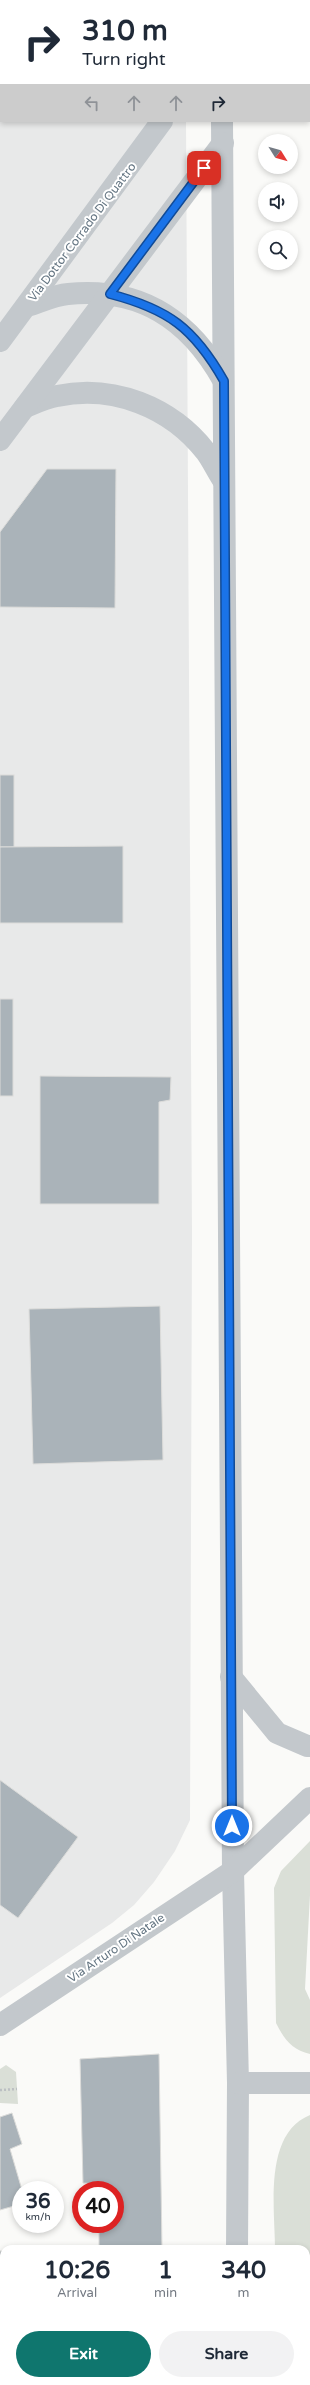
<!DOCTYPE html>
<style>
:root{--surface:#fff;--page:#f2f2f3;--text:#1f2937;--muted:#747a83;--accent:#0f766e}
body{margin:0;font-family:"Varela Round",sans-serif;background:var(--page);color:var(--text);height:100vh;display:flex;flex-direction:column;font-size:15px;white-space:nowrap}
*{box-sizing:border-box;margin:0}
p{font-size:13px;color:var(--muted)}
.icon{flex:none;width:22px;height:22px;fill:none;stroke:currentColor;stroke-width:2;stroke-linecap:round;stroke-linejoin:round}
.map{position:relative;flex:1;overflow:hidden}
.drawer{position:absolute;left:0px;top:2245px;width:310px;height:140px;display:flex;flex-direction:column;background:var(--surface);border-radius:12px 12px 0 0;box-shadow:0 2px 6px #0003}
.drawer>*{flex:none}
.hud{position:absolute;left:0px;top:0px;width:310px;height:122px;box-shadow:0 2px 6px #0003;background:#fff;color:var(--text);overflow:hidden}
.needle{width:26px;rotate:127deg}
.tools{position:absolute;left:258px;top:134px;display:grid;gap:8px}
.tools a{display:grid;place-items:center;width:40px;height:40px;border-radius:50%;background:var(--surface);box-shadow:0 2px 6px #0003;font-size:20px}
.speed{position:absolute;left:12px;top:2181px;display:flex;gap:8px;font-size:20px;font-weight:700;text-align:center}
.speed>*{display:grid;place-content:center;width:52px;height:52px;border-radius:50%;background:var(--surface);box-shadow:0 2px 6px #0003;line-height:1}
.speed small{font-size:10px;font-weight:400}
.speed .limit{border:6px solid #d22;background:#fff;color:#111}
.pin{position:absolute;display:grid;place-items:center;width:34px;height:34px;color:#fff;margin:-17px;border-radius:8px;box-shadow:0 2px 6px #0006}
.me{position:absolute;width:44px;margin:-22px;rotate:0deg;stroke-linejoin:round;filter:drop-shadow(0 0 3px #0008)}
.turn{display:flex;align-items:center;gap:14px;height:84px;padding:0 16px;font-size:18px}
.turn .icon{width:52px;height:52px;stroke-width:2.5}
.turn b{display:block;font-size:28px;line-height:34px}
.lanes{display:flex;align-items:center;height:38px;padding:0 16px;background:#0003;justify-content:center;gap:20px;direction:ltr}
.lanes .off{opacity:.35}
.eta{display:flex;justify-content:space-evenly;align-items:center;height:68px;text-align:center}
.eta b{font-size:24px;font-weight:800;line-height:28px}
.action{display:flex;gap:8px;margin-top:auto;padding:8px 16px}
.action a{flex:1;height:46px;border-radius:24px;background:var(--accent);color:#fff;font-size:16px;font-weight:800;line-height:46px;text-align:center}
.action a+a{background:var(--page);color:var(--text)}
.map>svg:first-child{display:block}
.built{fill:#e8e9e9}
.green{fill:#dadfd7}
.building{fill:#aab3b9;stroke:#dcdcda}
.lines{fill:none;stroke-linecap:round;stroke-linejoin:round}
.path{stroke:#bbbfc2;stroke-width:2.5;stroke-dasharray:2 2;stroke-linecap:butt}
.minor{stroke:#c3c8cc;stroke-width:22}
.route-casing{stroke:#114b97;stroke-width:10}
.route{stroke:#1a73e8;stroke-width:7}
.labels{text-anchor:middle;dominant-baseline:central;stroke-width:4;stroke-linejoin:round;paint-order:stroke}
.street-label{font-size:12px;fill:#657683;stroke:#fff}
</style>
<div class="map">
<svg width="310" height="2385" viewBox="0 0 310 2385">
<rect width="100%" height="100%" fill="#fafaf8"/>
<!-- built -->
<path class="built" d="M0 0H186L1 1V121H186L192 1233 190 1820 175 1851 154 1882 134 1905 112 1923 0 1998Z"/>
<!-- green -->
<g class="green">
<path d="M310 1841V1895L305 1989 310 2000V2054C292 2050 284 2039 276 2023L274 1888 281 1871Z"/>
<path d="M6 2065 16 2072 18 2104 0 2103V2069Z"/>
<path d="M310 2115V2385H275V2381H306V2249H275C275 2209 263 2134 310 2115Z"/>
</g>
<!-- building -->
<g class="building">
<path d="M0 0H63L1 1V66Z"/>
<path d="M47 469H116L115 608 0 607V532Z"/>
<rect x="0" y="775" width="14" height="72"/>
<path d="M123 846V923H0V847Z"/>
<rect x="0" y="999" width="13" height="97"/>
<path d="M40 1076 171 1077 170 1100 159 1102V1204H40Z"/>
<path d="M160 1306 163 1460 33 1464 29 1309Z"/>
<path d="M0 1780 78 1837 18 1918 0 1905Z"/>
<path d="M159 2054 162 2249H99V2224H115V2190H100V2184L83 2183 80 2059Z"/>
<path d="M12 2113 22 2144 10 2149 22 2190 21 2204 0 2210V2117Z"/>
<path d="M0 2251H4V2381H14V2385H0Z"/>
</g>
<g class="lines">
<!-- path -->
<path class="path" d="M0 2090 17 2089"/>
<!-- minor -->
<g class="minor">
<path d="M214 1V0"/>
<path d="M222 121 233 1871 238 2083 237 2249"/>
<path d="M27 306C40 302 55 295 68 294 140 287 189 319 223 380"/>
<path d="M0 341 162 121"/>
<path d="M25 407C35 403 46 398 57 396 113 384 171 407 206 452 212 460 217 471 223 480"/>
<path d="M0 440 223 143"/>
<path d="M231 1677 277 1733 307 1746H310"/>
<path d="M0 2025 233 1871 310 1798"/>
<path d="M238 2083H310"/>
<path d="M237 2385V2381"/>
</g>
</g>
<g class="lines">
<defs>
<path id="route" d="M204 168 110 294C168 309 194 328 224 381L232 1826"/>
</defs>
<!-- route casing -->
<use href="#route" class="route-casing"/>
<!-- route -->
<use href="#route" class="route"/>
</g>
<g class="labels">
<!-- street labels -->
<g class="street-label">
<text transform="translate(82 232) rotate(-53)">Via Dottor Corrado Di Quattro</text>
<text transform="translate(116 1948) rotate(-34)">Via Arturo Di Natale</text>
</g>
</g>
</svg>
<div class="tools">
<a><svg class="needle" viewBox="-14 -14 28 28"><path d="M0-13l5 13h-10z" fill="#e53935"/><path d="M0 13l5-13h-10z" fill="#747a83"/></svg></a>
<a><svg class="icon" aria-label="sound" viewBox="0 0 24 24"><path d="M4 9h4l5-4v14l-5-4H4zM17 9q2 3 0 6"/></svg></a>
<a><svg class="icon" aria-label="search" viewBox="0 0 24 24"><circle cx="10" cy="10" r="6"/><path d="M15 15l6 6"/></svg></a>
</div>
<div class="speed"><div>36<small>km/h</small></div><div class="limit">40</div></div>
<div class="pin" style="left:204px;top:168px;background:#d93025"><svg class="icon" aria-label="arrive" viewBox="0 0 24 24"><path d="M6 21V4h12l-3 4 3 4H6"/></svg></div>
<svg class="me" style="left:232px;top:1826px" viewBox="-20 -20 40 40"><circle r="17" fill="#1a73e8" stroke="#fff" stroke-width="3"/><path d="M0-11L8 9 0 5-8 9z" fill="#fff"/></svg>
<div class="hud">
<div class="turn"><svg class="icon" aria-label="right" viewBox="0 0 24 24"><path d="M7 20v-9h11M14 6l5 5-5 5"/></svg><div><b>310 m</b>Turn right</div></div>
<div class="lanes"><svg class="icon off" aria-label="left" viewBox="0 0 24 24"><path d="M17 20v-9H6M10 6l-5 5 5 5"/></svg><svg class="icon off" aria-label="ahead" viewBox="0 0 24 24"><path d="M12 20V5M6 11l6-6 6 6"/></svg><svg class="icon off" aria-label="ahead" viewBox="0 0 24 24"><path d="M12 20V5M6 11l6-6 6 6"/></svg><svg class="icon" aria-label="right" viewBox="0 0 24 24"><path d="M7 20v-9h11M14 6l5 5-5 5"/></svg></div>
</div>
<section class="drawer">
<div class="eta">
<div><b>10:26</b><p>Arrival</p></div>
<div><b>1</b><p>min</p></div>
<div><b>340</b><p>m</p></div>
</div>
<div class="action"><a>Exit</a><a>Share</a></div>
</section>
</div>
